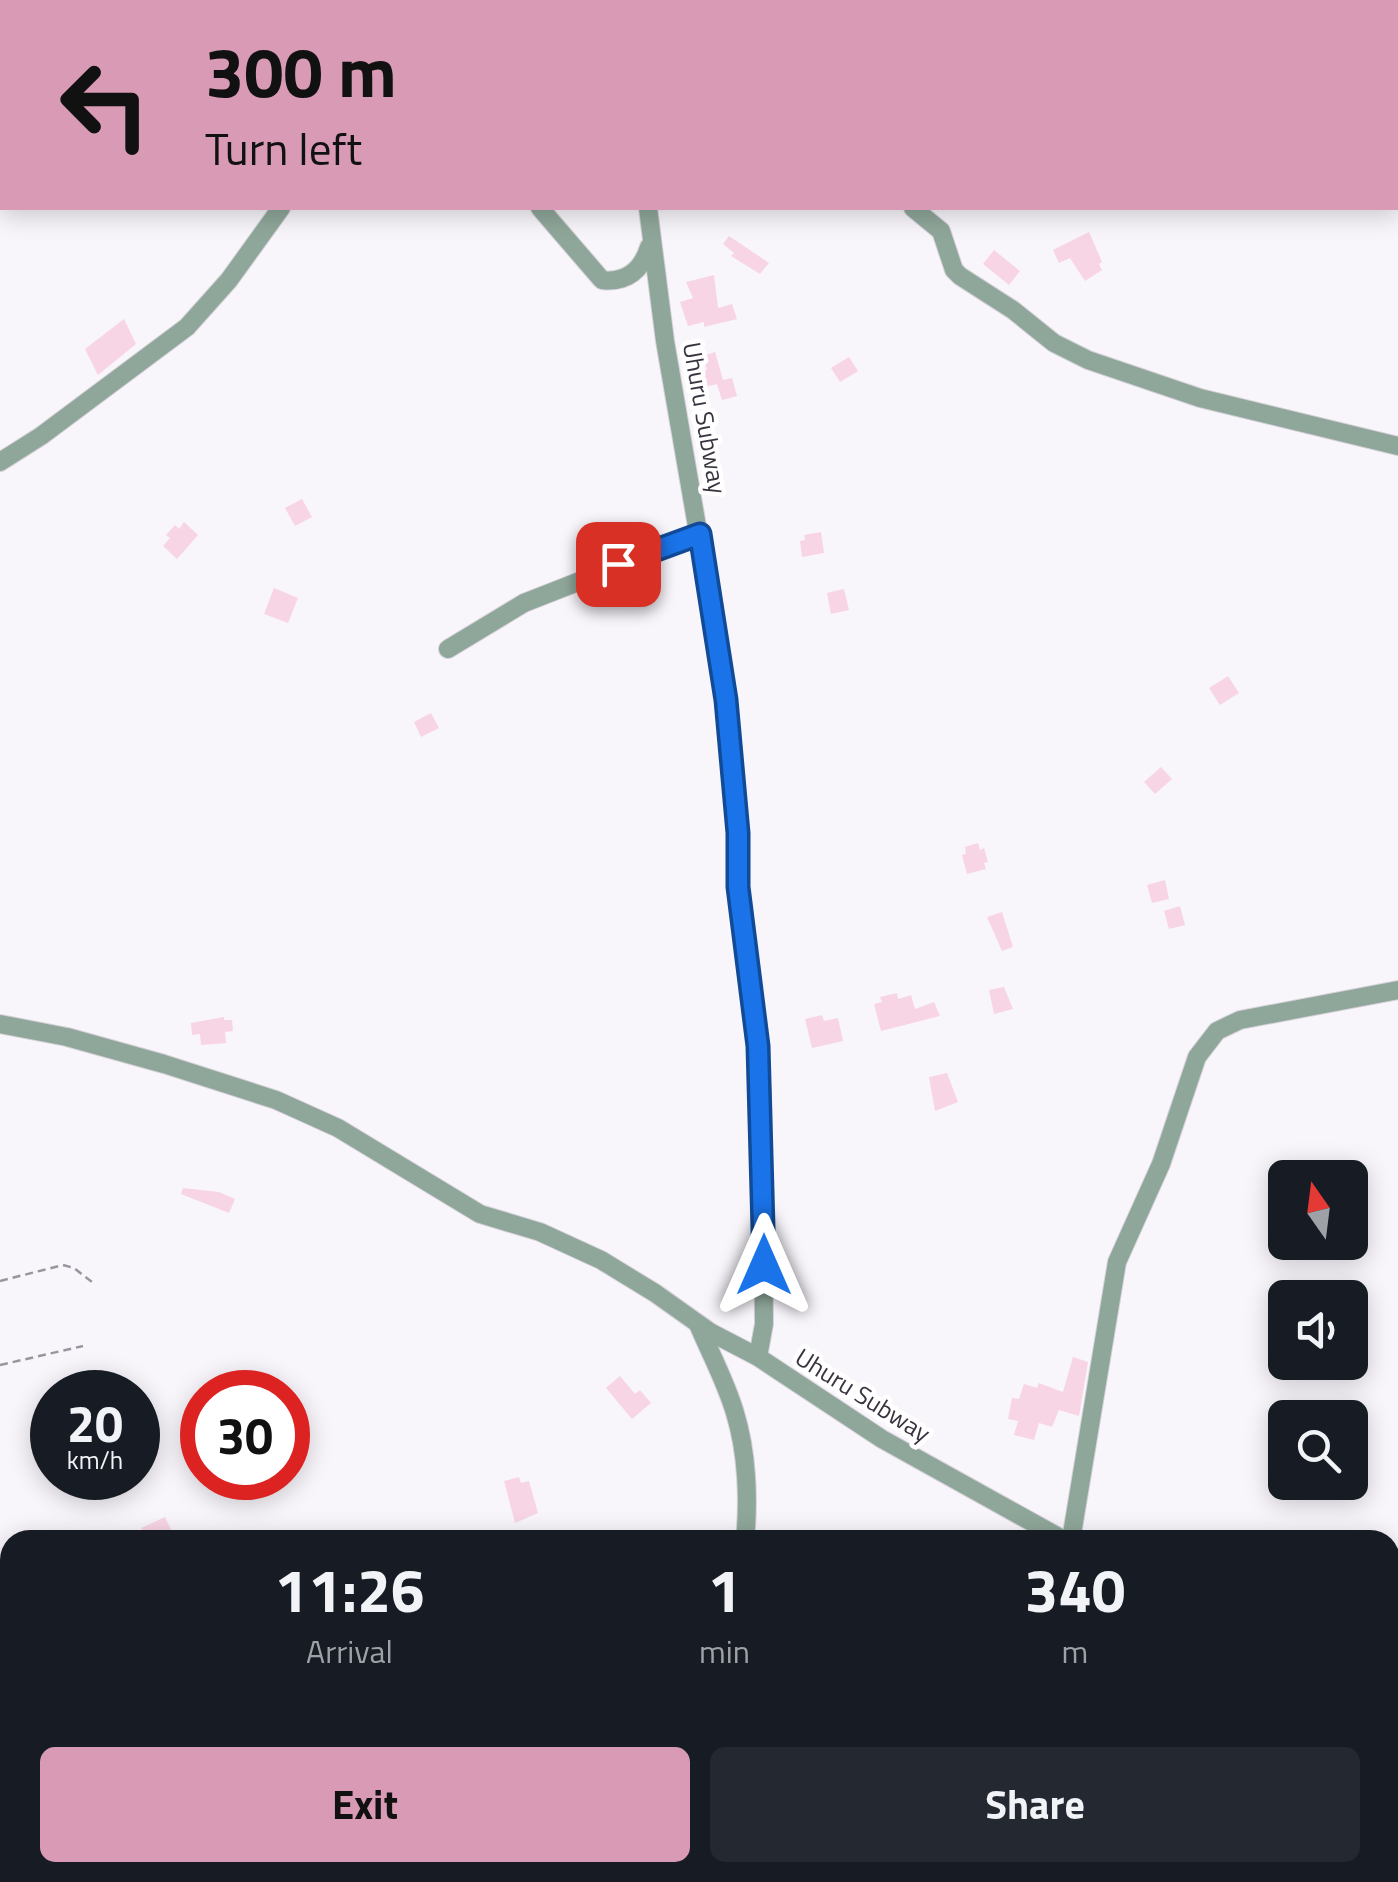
<!DOCTYPE html>
<style>
:root{--surface:#171b24;--page:#242831;--text:#f1f3f6;--muted:#9ea1a6;--accent:#d89ab4}
body{margin:0;font-family:"Titillium Web",sans-serif;background:var(--page);color:var(--text);height:100vh;display:flex;flex-direction:column;font-size:38px;white-space:nowrap}
*{box-sizing:border-box;margin:0}
p{font-size:32px;color:var(--muted)}
.icon{flex:none;width:55px;height:55px;fill:none;stroke:currentColor;stroke-width:2;stroke-linecap:round;stroke-linejoin:round}
.map{position:relative;flex:1;overflow:hidden}
.sheet{position:absolute;left:0px;top:1530px;width:1400px;height:352px;display:flex;flex-direction:column;background:var(--surface);border-radius:30px 30px 0 0;box-shadow:0 5px 25px #0003}
.sheet>*{flex:none}
.guide{position:absolute;left:0px;top:0px;width:1400px;height:210px;box-shadow:0 5px 25px #0003;background:#d89ab4;color:#111;overflow:hidden}
.needle{width:65px;rotate:346deg}
.controls{position:absolute;left:1268px;top:1160px;display:grid;gap:20px}
.controls a{display:grid;place-items:center;width:100px;height:100px;border-radius:15px;background:var(--surface);box-shadow:0 5px 25px #0003;font-size:50px}
.speed{position:absolute;left:30px;top:1370px;display:flex;gap:20px;font-size:50px;font-weight:700;text-align:center}
.speed>*{display:grid;place-content:center;width:130px;height:130px;border-radius:50%;background:var(--surface);box-shadow:0 5px 25px #0003;line-height:1}
.speed small{font-size:25px;font-weight:400}
.speed .limit{border:15px solid #d22;background:#fff;color:#111}
.pin{position:absolute;display:grid;place-items:center;width:85px;height:85px;color:#fff;margin:-42px;border-radius:20px;box-shadow:0 5px 15px #0006}
.me{position:absolute;width:110px;margin:-55px;rotate:0deg;stroke-linejoin:round;filter:drop-shadow(0 0 8px #0008)}
.turn{display:flex;align-items:center;gap:35px;height:210px;padding:0 40px;font-size:45px}
.turn .icon{width:130px;height:130px;stroke-width:2.5}
.turn b{display:block;font-size:70px;line-height:85px}
.eta{display:flex;justify-content:space-evenly;align-items:center;height:170px;text-align:center}
.eta b{font-size:60px;font-weight:700;line-height:70px}
.primary-button{display:flex;gap:20px;margin-top:auto;padding:20px 40px}
.primary-button a{flex:1;height:115px;border-radius:15px;background:var(--accent);color:#111;font-size:40px;font-weight:700;line-height:115px;text-align:center}
.primary-button a+a{background:var(--page);color:var(--text)}
.map>svg:first-child{display:block}
.building{fill:#f8d5e4}
.lines{fill:none;stroke-linecap:round;stroke-linejoin:round}
.street-casing{stroke:#d6d2d9;stroke-width:20}
.path{stroke:#99959e;stroke-width:2.5;stroke-dasharray:8 5;stroke-linecap:butt}
.street{stroke:#8fa79a;stroke-width:18}
.route-casing{stroke:#114b97;stroke-width:25}
.route{stroke:#1a73e8;stroke-width:18}
.labels{text-anchor:middle;dominant-baseline:central;stroke-width:9;stroke-linejoin:round;paint-order:stroke}
.street-label{font-size:25px;fill:#3a3440;stroke:#fff}
</style>
<div class="map">
<svg width="1398" height="1882" viewBox="0 0 1398 1882">
<rect width="100%" height="100%" fill="#f8f5fb"/>
<!-- building -->
<g class="building">
<path d="M1089 232 1102 262 1099 264 1102 270 1085 281 1070 258 1059 263 1053 250Z"/>
<path d="M729 236 769 263 760 274 731 256 734 253 723 244Z"/>
<path d="M994 250 1020 271 1009 285 983 264Z"/>
<path d="M714 275 718 308 732 304 737 319 704 327V322L688 326 680 302 693 298 686 282Z"/>
<path d="M124 319 136 344 98 375 85 349Z"/>
<path d="M715 352 723 380 732 378 737 396 722 400 717 384 705 387 701 372 707 370 703 356Z"/>
<path d="M849 357 858 371 840 382 831 368Z"/>
<path d="M302 499 312 517 295 526 285 508Z"/>
<path d="M184 522 198 535 177 559 163 546 170 538 166 535 175 525 179 529Z"/>
<path d="M821 532 824 553 802 557 800 541 805 540 804 535Z"/>
<path d="M274 588 298 598 288 623 264 614Z"/>
<path d="M844 589 849 610 831 614 827 593Z"/>
<path d="M1228 676 1239 693 1220 705 1209 688Z"/>
<path d="M431 713 439 728 421 737 414 722Z"/>
<path d="M1161 767 1172 779 1155 794 1144 782Z"/>
<path d="M978 843 980 850 984 848 988 862 984 863 986 869 967 874 962 855 966 854 965 847Z"/>
<path d="M1165 880 1169 899 1152 903 1147 885Z"/>
<path d="M1180 906 1185 925 1169 929 1164 911Z"/>
<path d="M1002 912 1013 947 1002 951 987 917Z"/>
<path d="M1004 987 1013 1009 994 1014 989 990Z"/>
<path d="M897 993 898 999 911 995 915 1009 934 1002 940 1016 881 1031 874 1004 882 1002 880 997Z"/>
<path d="M822 1015 824 1021 838 1018 843 1041 812 1048 805 1019Z"/>
<path d="M224 1017V1020H232L233 1031 225 1032 226 1043 201 1045 200 1034 192 1035 191 1023Z"/>
<path d="M947 1073 958 1102 935 1111 929 1077Z"/>
<path d="M183 1188 219 1192 235 1199 229 1213 181 1194Z"/>
<path d="M1073 1357 1088 1362 1079 1416 1059 1410 1052 1427 1039 1423 1034 1440 1014 1435 1018 1421 1008 1419 1012 1398 1019 1399 1024 1384 1037 1388 1039 1383 1063 1392Z"/>
<path d="M620 1376 635 1394 640 1390 651 1403 632 1419 606 1388Z"/>
<path d="M519 1477 521 1483 529 1481 538 1513 515 1523 504 1481Z"/>
<path d="M165 1517 176 1540H147L141 1528Z"/>
</g>
<g class="lines">
<defs>
<g id="street">
<path d="M663 2 664 0"/>
<path d="M540 208 602 280C627 283 642 270 649 247"/>
<path d="M648 208 665 341 727 700 738 833V887L762 1093 764 1324 758 1357"/>
<path d="M913 208 941 231 954 270 960 276 1013 310 1054 343 1088 360 1200 398 1398 446"/>
<path d="M0 462 41 436 187 327 229 280 281 208"/>
<path d="M448 649 524 603 700 534"/>
<path d="M0 1024 67 1037 164 1064 276 1100 338 1128 480 1214 540 1232 601 1260 655 1293 710 1332 758 1357 882 1439 1064 1540"/>
<path d="M698 1324C710 1353 726 1382 735 1413 747 1452 749 1499 745 1540"/>
<path d="M1071 1540 1117 1262 1161 1164 1197 1057 1217 1031 1240 1020 1398 990"/>
<path d="M1390 1751 1398 1757"/>
<path d="M1390 1835 1398 1844"/>
<path d="M867 1872 874 1882"/>
</g>
</defs>
<!-- street casing -->
<use href="#street" class="street-casing"/>
<!-- path -->
<g class="path">
<path d="M0 1281 63 1265 74 1268 92 1282"/>
<path d="M0 1365 83 1346"/>
<path d="M0 1626 10 1619"/>
<path d="M0 1775 10 1789"/>
<path d="M90 1872 103 1882"/>
</g>
<!-- street -->
<use href="#street" class="street"/>
</g>
<g class="lines">
<defs>
<path id="route" d="M618 564 700 534 726 700 738 833V887L758 1046 764 1265"/>
</defs>
<!-- route casing -->
<use href="#route" class="route-casing"/>
<!-- route -->
<use href="#route" class="route"/>
</g>
<g class="labels">
<!-- street labels -->
<g class="street-label">
<text transform="translate(705 418) rotate(80)">Uhuru Subway</text>
<text transform="translate(863 1395) rotate(32)">Uhuru Subway</text>
</g>
</g>
</svg>
<div class="controls">
<a><svg class="needle" viewBox="-14 -14 28 28"><path d="M0-13l5 13h-10z" fill="#e53935"/><path d="M0 13l5-13h-10z" fill="#9ea1a6"/></svg></a>
<a><svg class="icon" aria-label="sound" viewBox="0 0 24 24"><path d="M4 9h4l5-4v14l-5-4H4zM17 9q2 3 0 6"/></svg></a>
<a><svg class="icon" aria-label="search" viewBox="0 0 24 24"><circle cx="10" cy="10" r="6"/><path d="M15 15l6 6"/></svg></a>
</div>
<div class="speed"><div>20<small>km/h</small></div><div class="limit">30</div></div>
<div class="pin" style="left:618px;top:564px;background:#d93025"><svg class="icon" aria-label="arrive" viewBox="0 0 24 24"><path d="M6 21V4h12l-3 4 3 4H6"/></svg></div>
<svg class="me" style="left:764px;top:1265px" viewBox="-20 -20 40 40"><path d="M0-17L14 15 0 8-14 15z" fill="#1a73e8" stroke="#fff" stroke-width="4"/></svg>
<div class="guide">
<div class="turn"><svg class="icon" aria-label="left" viewBox="0 0 24 24"><path d="M17 20v-9H6M10 6l-5 5 5 5"/></svg><div><b>300 m</b>Turn left</div></div>
</div>
<section class="sheet">
<div class="eta">
<div><b>11:26</b><p>Arrival</p></div>
<div><b>1</b><p>min</p></div>
<div><b>340</b><p>m</p></div>
</div>
<div class="primary-button"><a>Exit</a><a>Share</a></div>
</section>
</div>
